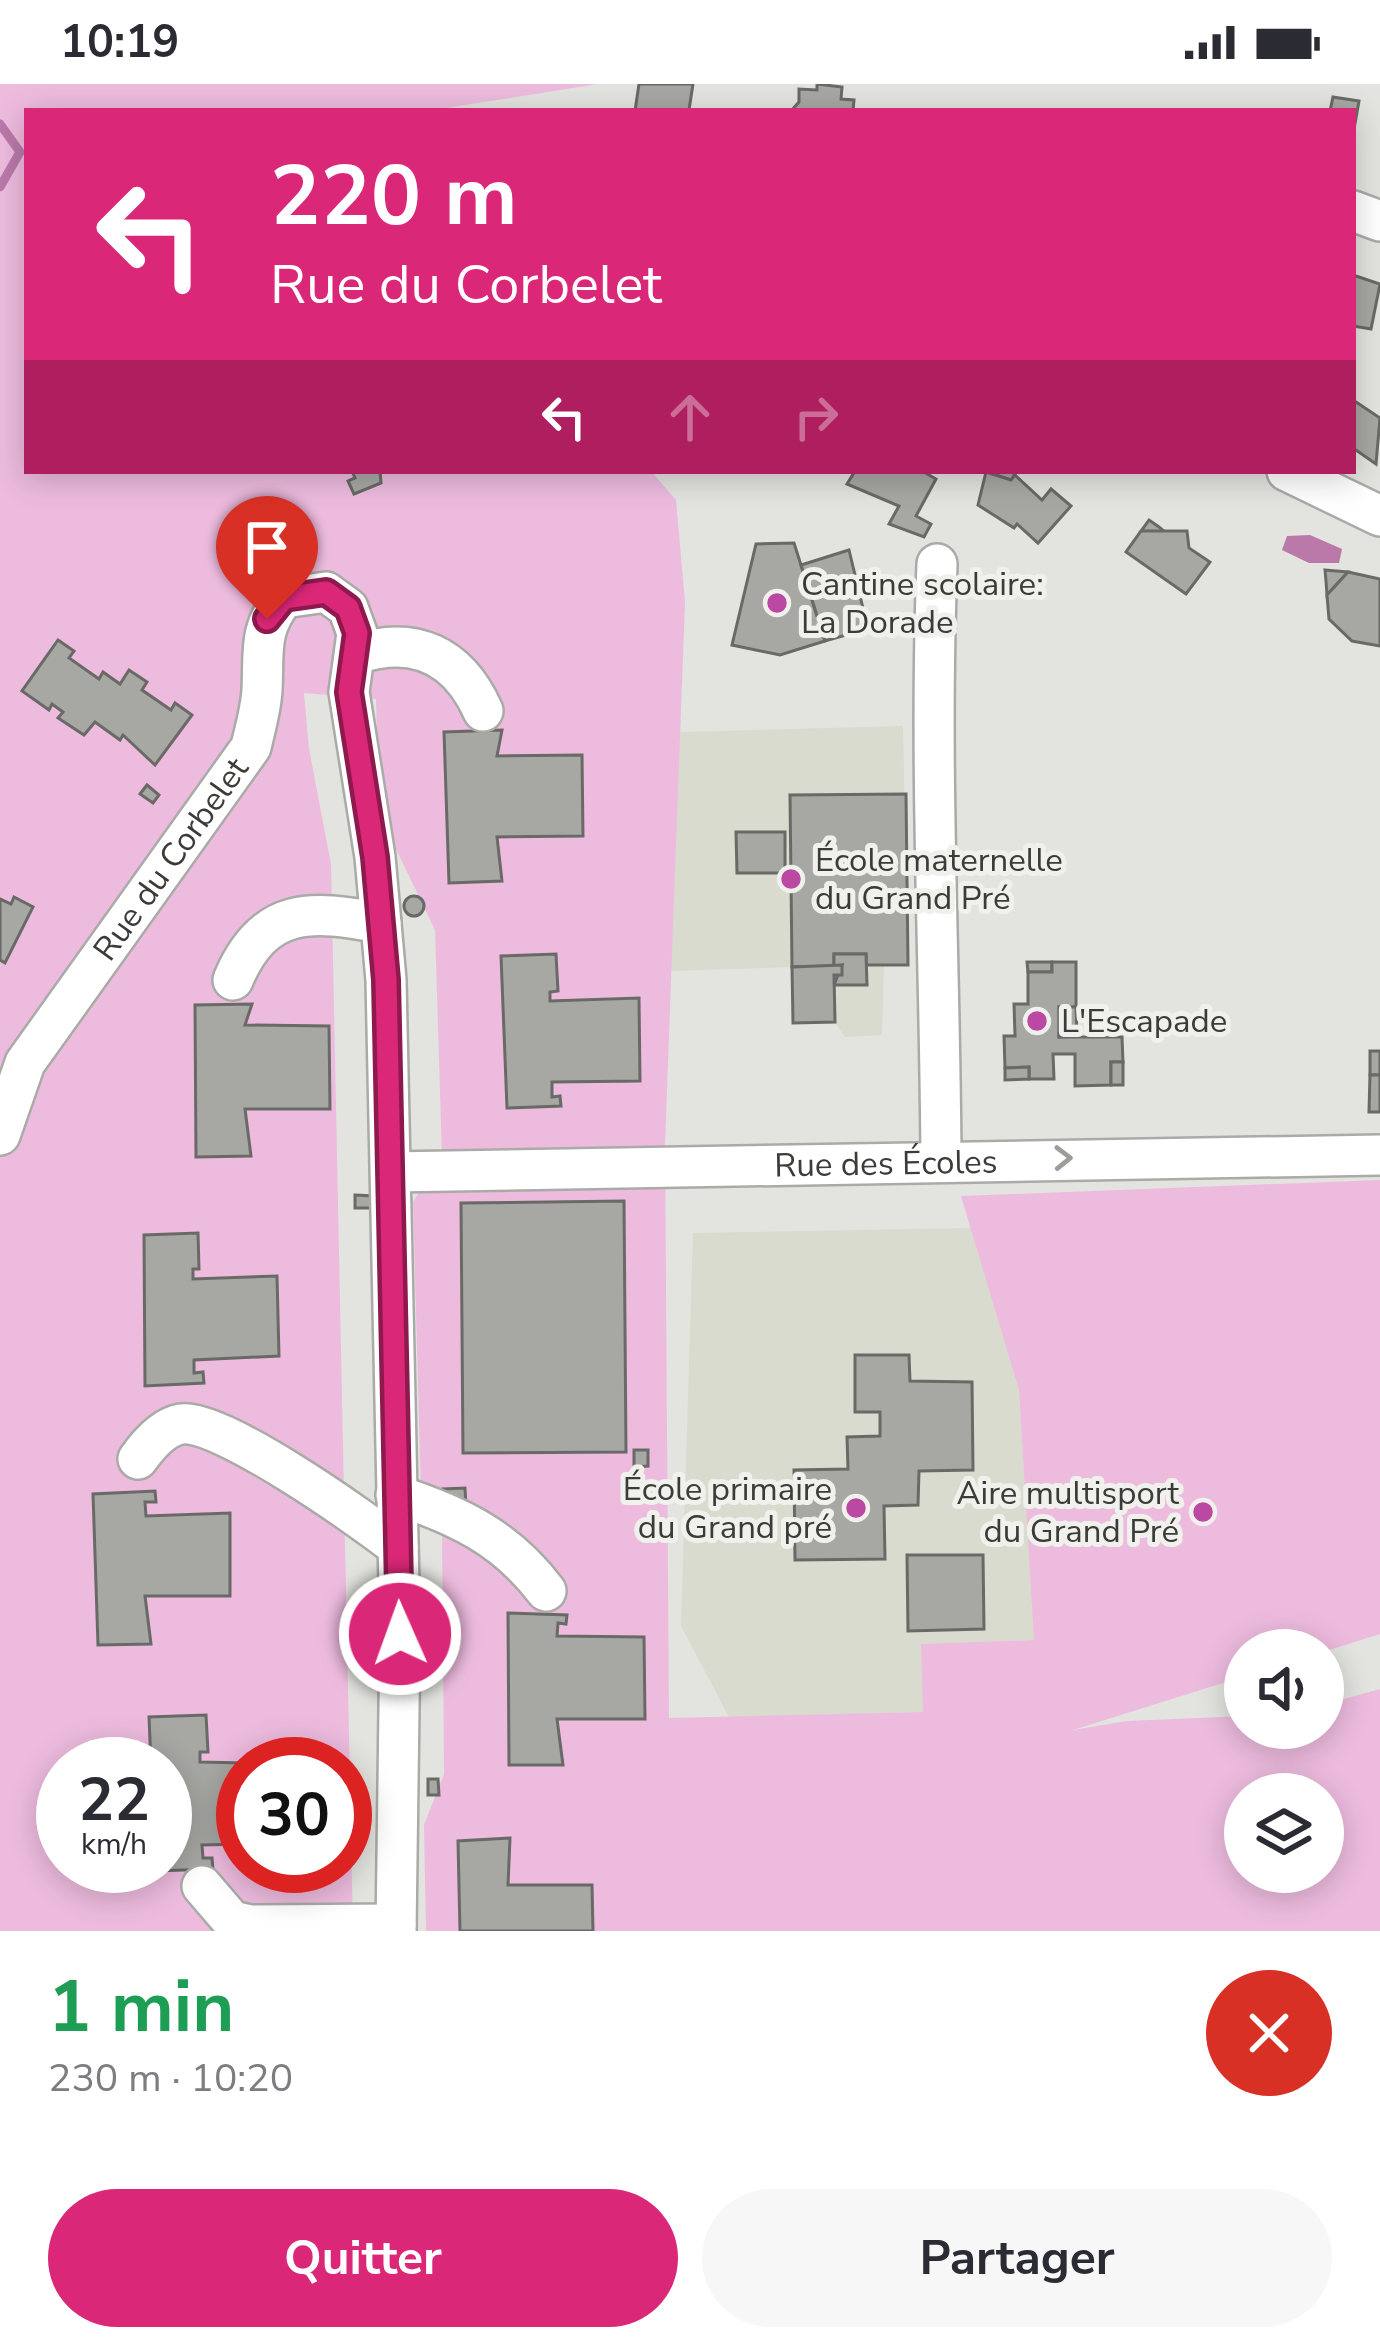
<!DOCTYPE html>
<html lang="fr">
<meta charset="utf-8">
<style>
:root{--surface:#fff;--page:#f7f7f7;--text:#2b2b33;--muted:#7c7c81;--accent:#db2777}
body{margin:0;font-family:"Nunito Sans",sans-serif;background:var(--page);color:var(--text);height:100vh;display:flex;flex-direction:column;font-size:45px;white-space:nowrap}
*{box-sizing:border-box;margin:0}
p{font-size:39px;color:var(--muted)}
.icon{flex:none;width:66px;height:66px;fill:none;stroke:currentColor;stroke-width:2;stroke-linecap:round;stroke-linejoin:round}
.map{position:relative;height:1847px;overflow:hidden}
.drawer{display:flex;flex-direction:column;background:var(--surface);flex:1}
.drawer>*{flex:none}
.top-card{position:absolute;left:24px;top:24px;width:1332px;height:366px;border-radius:0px;box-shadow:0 6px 30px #0003;background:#db2777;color:#fff;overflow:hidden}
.tools{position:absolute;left:1224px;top:1545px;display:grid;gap:24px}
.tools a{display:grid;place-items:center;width:120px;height:120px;border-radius:50%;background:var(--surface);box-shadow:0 6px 30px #0003;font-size:60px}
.speed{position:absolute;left:36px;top:1653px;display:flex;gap:24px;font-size:60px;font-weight:700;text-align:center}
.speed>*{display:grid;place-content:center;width:156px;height:156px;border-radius:50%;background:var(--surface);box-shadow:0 6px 30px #0003;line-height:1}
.speed small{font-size:30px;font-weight:400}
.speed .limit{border:18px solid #d22;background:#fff;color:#111}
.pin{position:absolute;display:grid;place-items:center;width:102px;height:102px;color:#fff;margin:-123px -51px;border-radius:50% 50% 50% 0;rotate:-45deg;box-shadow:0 0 12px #0007}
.pin .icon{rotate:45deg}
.me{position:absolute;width:132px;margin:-66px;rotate:358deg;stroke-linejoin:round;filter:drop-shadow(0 0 9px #0008)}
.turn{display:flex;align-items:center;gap:42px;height:252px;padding:0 48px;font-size:54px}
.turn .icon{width:156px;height:156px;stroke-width:2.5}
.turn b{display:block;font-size:84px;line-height:102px}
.lanes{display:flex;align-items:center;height:114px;padding:0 48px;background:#0003;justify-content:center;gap:60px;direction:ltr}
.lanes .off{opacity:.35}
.round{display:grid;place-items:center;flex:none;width:126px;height:126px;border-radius:63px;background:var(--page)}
.summary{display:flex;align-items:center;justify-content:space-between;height:204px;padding:0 48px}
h1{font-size:72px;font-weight:700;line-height:90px;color:#1e9e55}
.primary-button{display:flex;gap:24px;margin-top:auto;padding:24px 48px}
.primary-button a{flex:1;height:138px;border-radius:72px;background:var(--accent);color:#fff;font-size:48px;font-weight:700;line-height:138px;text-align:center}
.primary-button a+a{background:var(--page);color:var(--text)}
.status{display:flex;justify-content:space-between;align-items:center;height:84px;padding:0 60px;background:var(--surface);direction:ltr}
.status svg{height:33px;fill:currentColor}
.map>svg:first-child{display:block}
.built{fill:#d9dbcf}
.green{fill:#edbbde;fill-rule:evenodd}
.water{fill:#ba79a9}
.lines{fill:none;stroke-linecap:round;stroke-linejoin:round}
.stream{stroke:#ba79a9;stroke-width:9}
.building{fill:#a7a8a4;stroke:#696a66;stroke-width:3}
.minor-casing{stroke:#aaaba6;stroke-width:44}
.minor{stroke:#fff;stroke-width:39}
.oneway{stroke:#9d9d9c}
.route-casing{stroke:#8e194d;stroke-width:30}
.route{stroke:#db2777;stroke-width:21}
.poi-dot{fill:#bb48a2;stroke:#f0f1ec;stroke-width:4.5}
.labels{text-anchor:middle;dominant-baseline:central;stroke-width:10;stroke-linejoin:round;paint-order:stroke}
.poi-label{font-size:33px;fill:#3b3b39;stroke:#f0f1ec;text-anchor:start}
.street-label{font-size:33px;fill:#3b3b39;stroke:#f0f1ec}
</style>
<div class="status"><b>10:19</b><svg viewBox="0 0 49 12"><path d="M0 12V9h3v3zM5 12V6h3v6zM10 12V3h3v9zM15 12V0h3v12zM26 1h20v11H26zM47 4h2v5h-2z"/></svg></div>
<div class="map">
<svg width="1380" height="1847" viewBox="0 0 1380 1847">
<rect width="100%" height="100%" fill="#e3e4df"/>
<!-- built -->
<g class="built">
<path d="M903 642 908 881H884L882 951 845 953 835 938 793 939 791 883 671 887 680 648Z"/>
<path d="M971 1144 1019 1306 1035 1556 921 1560 924 1628 729 1633 681 1542 693 1149Z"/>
</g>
<!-- green -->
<path class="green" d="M0 0H598L427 27H27V387H651L676 416 685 518 665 1060 669 1634 923 1628 921 1560 1034 1556 1019 1306 961 1112 1380 1096V1550L1323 1568 1245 1566V1592L1073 1646 1127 1637 1245 1632V1644H1323V1621L1380 1605V1847H426L424 1741 444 1690 442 1444 421 1407 413 1118 442 1072 435 846 396 765 378 686 376 615 304 609 309 665 331 780 353 1847H0ZM63 1680H165V1782H63ZM243 1680H345V1782H243ZM1245 1710H1323V1788H1245Z"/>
<!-- water -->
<path class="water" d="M1310 451 1342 465 1339 479H1309L1282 466 1287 452Z"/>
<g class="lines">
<!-- stream -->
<path class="stream" d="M0 40 20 68 0 103"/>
</g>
<!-- building -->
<g class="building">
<path d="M639 0H693L689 26 696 27H635Z"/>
<path d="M817 0 842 3 841 15 854 16 853 27H791L799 18V5L817 6Z"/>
<path d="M1333 13 1359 17 1353 51V27H1330Z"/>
<path d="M1353 191 1380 200 1371 245 1353 242Z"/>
<path d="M1353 316 1380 334 1376 380 1353 364Z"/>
<path d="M352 387H380L381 399 354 410 348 397 355 394Z"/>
<path d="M855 387H922L936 395 916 432 931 440 924 453 889 440 899 422 847 400Z"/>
<path d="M1011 387 1015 391 1011 396 986 388Z"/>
<path d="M986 388 1011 396 1015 391 1042 416 1051 405 1071 422 1038 459 1017 440 1014 444 978 421Z"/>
<path d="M1149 436 1159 443 1165 448 1141 447Z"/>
<path d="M1141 447H1187L1189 464 1210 478 1186 510 1126 468Z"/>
<path d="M794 459 825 557 780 571 732 561 756 460Z"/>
<path d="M849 466 868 545 825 557 801 481Z"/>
<path d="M1325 486 1348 488 1327 511 1326 497Z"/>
<path d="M1348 488 1380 495V562L1352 557 1329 535 1327 511Z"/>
<path d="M58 556 74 567 69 574 99 595 103 588 120 600 129 586 147 598 142 606 171 626 175 619 192 631 155 681 123 651 120 656 95 638 84 651 58 634 63 628 52 620 49 626 22 607Z"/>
<path d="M502 646 497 672 582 671 583 752 497 753 502 797 449 799 444 648Z"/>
<path d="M147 701 159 711 153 719 140 710Z"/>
<path d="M906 710 908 881H866V870H834V882L792 883 790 711Z"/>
<path d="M736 748H785V789H737Z"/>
<circle cx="414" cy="822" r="10"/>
<path d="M14 813 33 823 5 879 0 876V815L11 820Z"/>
<path d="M556 870 558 907 550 908V917L639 914 640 997 552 998V1013L560 1012 561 1022 507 1024 501 872Z"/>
<path d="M834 870H866L867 901H834L842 881 834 882Z"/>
<path d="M1027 878H1052V888H1028Z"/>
<path d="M1052 878H1076V923H1059V953H1122L1123 978H1111V1001L1075 1002V970H1053L1054 995H1029V983L1005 984 1004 952H1015L1014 920H1028V888H1052Z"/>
<path d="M842 881V891H834L835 938 793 939 792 883Z"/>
<path d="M252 920 245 941 329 942 330 1025H245L251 1072 196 1073 195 921Z"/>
<path d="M1059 923H1076L1077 952 1059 953Z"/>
<rect x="1370" y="967" width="10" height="24"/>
<rect x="1111" y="978" width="12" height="23"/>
<path d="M1029 983V995L1005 996V984Z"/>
<path d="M1370 991H1380V1028H1369Z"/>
<path d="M355 1111 375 1112V1124H355Z"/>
<path d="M624 1117 626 1368 463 1369 461 1119Z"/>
<path d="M198 1149 199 1185H193V1195L277 1192 279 1272 194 1276V1289L203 1288 204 1299 145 1302 144 1151Z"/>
<path d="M855 1271H909L910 1297 972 1298 973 1386 919 1387 918 1421 884 1422 885 1475 795 1476 794 1386 848 1385 847 1353 880 1352V1328H855Z"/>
<path d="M634 1366H648V1382L634 1383Z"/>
<path d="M465 1404 466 1423 444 1424 443 1405Z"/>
<path d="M155 1407 156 1418H145L146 1432 230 1429V1512H145L151 1560 98 1561 93 1410Z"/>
<path d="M907 1471H983L984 1545 908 1547Z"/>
<path d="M508 1529 567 1531 566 1540 558 1539 557 1552 644 1553 645 1635H557L563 1681H509Z"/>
<rect x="357" y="1553" width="26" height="16"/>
<path d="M206 1631 208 1668H200V1678L285 1680H243V1760L202 1761 203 1774H212L213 1785 155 1787 154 1782H165V1680H151L149 1633Z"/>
<path d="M428 1695H438L439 1711H428Z"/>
<path d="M510 1754 508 1801H592L593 1847H460L458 1757Z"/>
</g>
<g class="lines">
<defs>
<g id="minor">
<path d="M1353 127 1380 137"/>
<path d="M1287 387 1380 432"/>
<path d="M937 480C929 679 940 878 941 1077"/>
<path d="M357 570C414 551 458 571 483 627"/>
<path d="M233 896C264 822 310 826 381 839"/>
<path id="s1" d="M0 1051 25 979 251 663C255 645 261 625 262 606 264 567 258 546 284 514L326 508 348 524 357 549 349 608 375 773 386 896 400 1550 396 1847"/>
<path id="s2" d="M391 1088 1380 1071"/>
<path d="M138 1375C148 1361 163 1343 181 1340 218 1333 364 1436 398 1463"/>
<path d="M396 1411C458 1431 506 1454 546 1507"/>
<path d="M202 1802 232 1837 251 1841 396 1840"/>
</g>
</defs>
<!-- minor casing -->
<use href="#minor" class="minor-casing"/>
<!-- minor -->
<use href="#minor" class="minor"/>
</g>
<!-- one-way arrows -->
<defs><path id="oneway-chevron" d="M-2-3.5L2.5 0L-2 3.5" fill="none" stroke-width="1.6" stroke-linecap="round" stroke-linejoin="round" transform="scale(3)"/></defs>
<use class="oneway" href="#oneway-chevron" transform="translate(1063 1074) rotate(-1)"/>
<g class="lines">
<defs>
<path id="route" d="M267 535 284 514 326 508 348 524 357 549 349 608 375 773 386 896 400 1550"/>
</defs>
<!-- route casing -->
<use href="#route" class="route-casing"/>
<!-- route -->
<use href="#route" class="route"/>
</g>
<!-- markers -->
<g class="poi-dot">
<circle cx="777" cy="519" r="12"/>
<circle cx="791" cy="795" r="12"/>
<circle cx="1037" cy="937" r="12"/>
<circle cx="856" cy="1424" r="12"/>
<circle cx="1203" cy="1428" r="12"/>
</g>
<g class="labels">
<!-- poi labels -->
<g class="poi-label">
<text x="801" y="500">Cantine scolaire:<tspan x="801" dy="38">La Dorade</tspan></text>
<text x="815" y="776">École maternelle<tspan x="815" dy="38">du Grand Pré</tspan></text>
<text x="1061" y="937">L'Escapade</text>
<text x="832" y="1405" text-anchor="end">École primaire<tspan x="832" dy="38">du Grand pré</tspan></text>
<text x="1179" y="1409" text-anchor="end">Aire multisport<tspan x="1179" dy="38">du Grand Pré</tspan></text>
</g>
<!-- street labels -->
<g class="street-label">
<text stroke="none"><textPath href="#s1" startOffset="327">Rue du Corbelet</textPath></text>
<text stroke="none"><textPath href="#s2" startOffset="495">Rue des Écoles</textPath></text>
</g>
</g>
</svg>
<div class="tools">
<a><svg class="icon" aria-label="sound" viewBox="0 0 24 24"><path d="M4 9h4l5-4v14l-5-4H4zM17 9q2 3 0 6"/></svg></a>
<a><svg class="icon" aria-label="layers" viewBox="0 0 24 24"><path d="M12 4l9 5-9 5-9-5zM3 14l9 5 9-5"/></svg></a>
</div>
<div class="speed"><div>22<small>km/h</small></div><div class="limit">30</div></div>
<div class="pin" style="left:267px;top:535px;background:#d93025"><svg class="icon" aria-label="arrive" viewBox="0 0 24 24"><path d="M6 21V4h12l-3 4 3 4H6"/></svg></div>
<svg class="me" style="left:400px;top:1550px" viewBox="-20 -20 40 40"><circle r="17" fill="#db2777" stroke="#fff" stroke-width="3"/><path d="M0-11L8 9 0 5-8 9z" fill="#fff"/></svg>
<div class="top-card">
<div class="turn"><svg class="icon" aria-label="left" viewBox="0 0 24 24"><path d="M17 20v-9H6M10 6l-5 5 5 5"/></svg><div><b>220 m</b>Rue du Corbelet</div></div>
<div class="lanes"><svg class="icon" aria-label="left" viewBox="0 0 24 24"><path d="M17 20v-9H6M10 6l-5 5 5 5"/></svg><svg class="icon off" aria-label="ahead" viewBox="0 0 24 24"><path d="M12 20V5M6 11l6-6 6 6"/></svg><svg class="icon off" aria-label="right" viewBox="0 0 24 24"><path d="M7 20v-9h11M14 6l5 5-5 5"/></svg></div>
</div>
</div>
<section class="drawer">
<div class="summary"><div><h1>1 min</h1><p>230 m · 10:20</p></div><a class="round" style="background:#d93025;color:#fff"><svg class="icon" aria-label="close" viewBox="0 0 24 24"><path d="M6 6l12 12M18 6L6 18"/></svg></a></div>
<div class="primary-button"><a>Quitter</a><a>Partager</a></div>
</section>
